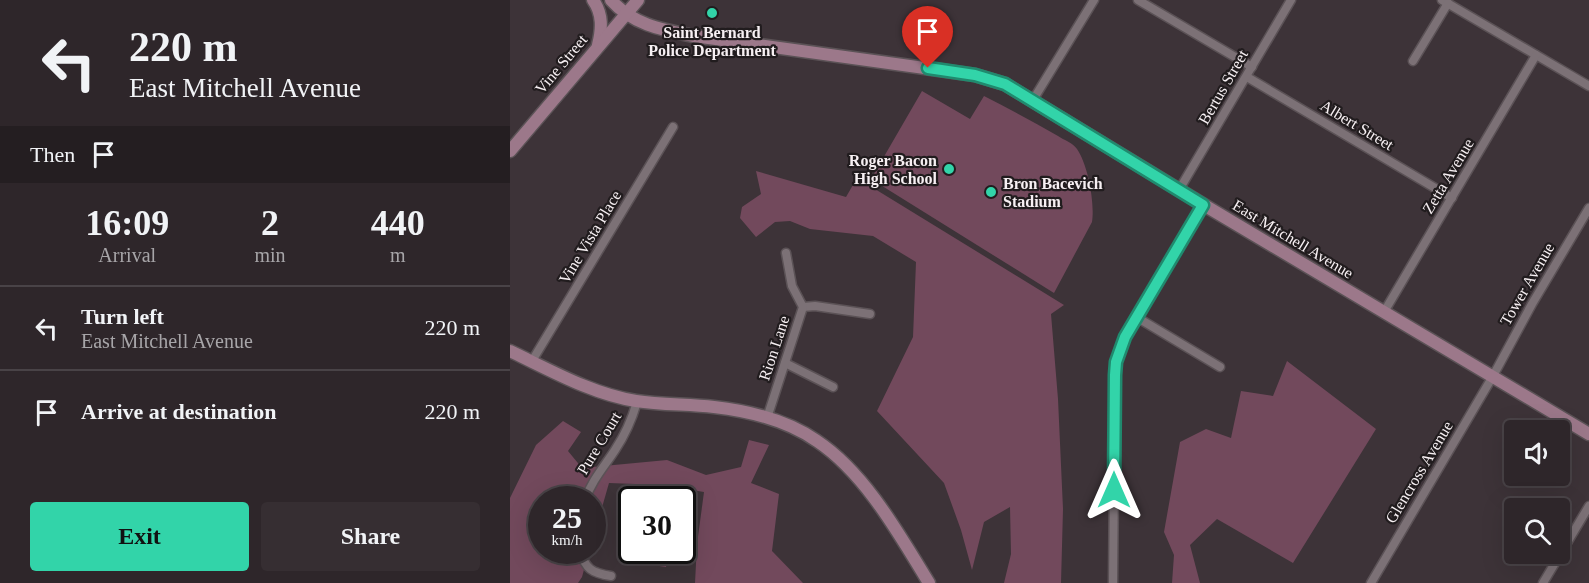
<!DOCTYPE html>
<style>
:root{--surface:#2e262a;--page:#362e32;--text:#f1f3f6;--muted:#a7a5a8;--line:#494347;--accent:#32d4a9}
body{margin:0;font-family:"Times New Roman",serif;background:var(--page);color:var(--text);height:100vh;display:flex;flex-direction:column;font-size:22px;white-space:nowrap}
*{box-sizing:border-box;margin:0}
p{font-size:20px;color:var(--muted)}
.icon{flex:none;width:33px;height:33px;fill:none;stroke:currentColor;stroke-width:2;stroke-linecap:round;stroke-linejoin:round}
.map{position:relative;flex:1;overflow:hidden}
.panel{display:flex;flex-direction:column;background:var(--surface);width:510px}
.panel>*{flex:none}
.banner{background:#2e262a;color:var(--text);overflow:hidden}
.buttons{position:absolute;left:994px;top:420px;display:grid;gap:12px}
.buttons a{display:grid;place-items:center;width:66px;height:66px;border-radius:6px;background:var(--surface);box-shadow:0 6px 24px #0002,0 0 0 2px var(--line);font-size:30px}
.speed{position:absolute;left:18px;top:486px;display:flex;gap:12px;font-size:30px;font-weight:700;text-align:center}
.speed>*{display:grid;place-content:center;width:78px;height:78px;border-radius:50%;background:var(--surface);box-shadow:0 6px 24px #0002,0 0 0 2px var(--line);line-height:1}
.speed small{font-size:15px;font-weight:400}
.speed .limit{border:3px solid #111;border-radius:9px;background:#fff;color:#111}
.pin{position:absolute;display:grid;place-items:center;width:51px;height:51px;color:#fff;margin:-62px -26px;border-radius:50% 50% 50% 0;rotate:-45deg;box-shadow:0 0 6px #0007}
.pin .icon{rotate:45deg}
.me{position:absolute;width:66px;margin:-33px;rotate:0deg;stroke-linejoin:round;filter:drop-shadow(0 0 4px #0008)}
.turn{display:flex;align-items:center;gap:21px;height:126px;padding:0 30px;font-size:27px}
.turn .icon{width:78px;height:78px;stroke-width:2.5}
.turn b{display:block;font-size:42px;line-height:51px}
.then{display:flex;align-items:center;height:57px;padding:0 30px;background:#0003;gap:12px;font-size:22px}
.eta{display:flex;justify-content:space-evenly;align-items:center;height:102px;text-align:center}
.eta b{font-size:36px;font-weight:600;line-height:42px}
.primary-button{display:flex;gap:12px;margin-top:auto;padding:12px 30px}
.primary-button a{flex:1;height:69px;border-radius:6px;background:var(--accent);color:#111;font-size:24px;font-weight:600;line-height:69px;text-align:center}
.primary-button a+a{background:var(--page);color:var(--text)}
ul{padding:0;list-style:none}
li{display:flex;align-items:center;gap:18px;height:84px;padding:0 30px;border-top:2px solid var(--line)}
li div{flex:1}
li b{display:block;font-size:22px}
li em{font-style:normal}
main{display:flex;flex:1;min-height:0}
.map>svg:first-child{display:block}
.green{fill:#72495c}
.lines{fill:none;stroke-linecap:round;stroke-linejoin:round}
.street-casing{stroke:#5b5256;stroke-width:11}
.secondary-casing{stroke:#5b5256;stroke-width:15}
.street{stroke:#7c7176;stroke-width:8}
.secondary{stroke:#9c788a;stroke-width:12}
.route-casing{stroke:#208a6e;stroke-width:15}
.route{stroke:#32d4a9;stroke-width:10}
.poi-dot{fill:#32d4a9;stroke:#211c1e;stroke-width:2}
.labels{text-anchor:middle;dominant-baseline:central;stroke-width:4.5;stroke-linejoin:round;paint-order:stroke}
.poi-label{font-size:16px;font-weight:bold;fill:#f7f0f3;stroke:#211c1e}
.street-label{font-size:16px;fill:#f7f0f3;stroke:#211c1e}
</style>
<main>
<section class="panel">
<div class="banner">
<div class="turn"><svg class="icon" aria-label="left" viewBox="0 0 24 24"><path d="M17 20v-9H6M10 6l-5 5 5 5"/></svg><div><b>220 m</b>East Mitchell Avenue</div></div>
<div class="then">Then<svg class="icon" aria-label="arrive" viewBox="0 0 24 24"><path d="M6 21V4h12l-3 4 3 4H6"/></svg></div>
</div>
<div class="eta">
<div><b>16:09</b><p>Arrival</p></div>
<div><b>2</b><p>min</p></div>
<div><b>440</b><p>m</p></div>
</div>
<ul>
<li><svg class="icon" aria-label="left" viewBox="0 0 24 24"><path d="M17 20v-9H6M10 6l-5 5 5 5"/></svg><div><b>Turn left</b><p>East Mitchell Avenue</p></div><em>220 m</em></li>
<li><svg class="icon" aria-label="arrive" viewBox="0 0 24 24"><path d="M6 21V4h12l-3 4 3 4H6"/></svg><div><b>Arrive at destination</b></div><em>220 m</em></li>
</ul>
<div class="primary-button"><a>Exit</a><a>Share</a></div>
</section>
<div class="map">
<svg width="1079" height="583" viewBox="0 0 1079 583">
<rect width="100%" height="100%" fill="#3d3338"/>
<!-- green -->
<g class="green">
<path d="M412 91 460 119 474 96C499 109 524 122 548 136 554 140 563 143 567 149 578 165 585 203 582 222L544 293 361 179Z"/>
<path d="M246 171 336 197 347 178 554 305 541 314 548 399 553 509 551 583H494L501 554 500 507 474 522 462 570 451 530 434 483 367 411 403 337 406 262 363 236 300 229 280 221 265 222 246 237 230 218 232 207 251 194Z"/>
<path d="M777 361 866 429 783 563 707 519 680 545 690 583H662L664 555 654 532 670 442 696 429 721 438 731 391 763 396Z"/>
<path d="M53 421 71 432 58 451 72 468 157 460 196 475 231 467 239 440 259 445 241 483 269 494 262 551 293 583H185L187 544 194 492 151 485 99 483 83 539 82 500H32V550L79 551 72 577 68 583H0V498L26 445Z"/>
<path d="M173 499 188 501 183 534 173 533Z"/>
<path d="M138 551H159L156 567 136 564Z"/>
</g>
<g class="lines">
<defs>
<g id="street">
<path d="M628 0 742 67"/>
<path d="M932 0 1079 86"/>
<path d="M903 61 938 3"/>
<path d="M737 77 942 198"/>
<path d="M523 100 584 0"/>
<path d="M669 190 781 0"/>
<path d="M293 307 305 306 360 314"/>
<path d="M874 312 1026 55"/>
<path d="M628 318 710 367"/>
<path d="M22 361 163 127"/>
<path d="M275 363 323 387"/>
<path d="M257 418 293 307 282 286 276 253"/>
<path d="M75 500C82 480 94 467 105 450 115 435 122 419 127 402"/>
<path d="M70 550C75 569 82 573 101 576"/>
<path d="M603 583 605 375 606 362 615 337 694 205"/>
<path d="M861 583 983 376 1022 304 1079 208"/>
<path d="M1033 583 1079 506"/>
</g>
<g id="secondary">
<path d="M83 0C93 14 92 29 88 45"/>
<path d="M101 0C123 25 153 30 184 36L465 75 495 84 694 205 1079 434"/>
<path d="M0 151 128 0"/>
<path d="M0 351C40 370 82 394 126 401 152 405 178 404 204 407 239 411 277 420 307 441 355 473 389 534 419 583"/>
</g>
</defs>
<!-- street casing -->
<use href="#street" class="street-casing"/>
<!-- secondary casing -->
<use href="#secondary" class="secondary-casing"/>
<!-- street -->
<use href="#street" class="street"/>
<!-- secondary -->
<use href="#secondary" class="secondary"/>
</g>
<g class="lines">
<defs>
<path id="route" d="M418 68 465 75 495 84 693 205 615 337 606 362 605 375 604 490"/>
</defs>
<!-- route casing -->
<use href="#route" class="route-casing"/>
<!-- route -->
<use href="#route" class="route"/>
</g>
<!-- markers -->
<g class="poi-dot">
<circle cx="202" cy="13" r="6"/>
<circle cx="439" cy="169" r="6"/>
<circle cx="481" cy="192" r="6"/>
</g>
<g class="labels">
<!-- poi labels -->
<g class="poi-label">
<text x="202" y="32">Saint Bernard<tspan x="202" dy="18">Police Department</tspan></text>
<text x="427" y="160" text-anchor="end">Roger Bacon<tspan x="427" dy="18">High School</tspan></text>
<text x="493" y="183" text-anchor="start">Bron Bacevich<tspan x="493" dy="18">Stadium</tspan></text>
</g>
<!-- street labels -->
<g class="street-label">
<text transform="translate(51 64) rotate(-50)">Vine Street</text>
<text transform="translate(713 87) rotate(-60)">Bertus Street</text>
<text transform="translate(847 125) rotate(31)">Albert Street</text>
<text transform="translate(938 176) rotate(-59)">Zetta Avenue</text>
<text transform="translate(80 237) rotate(-59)">Vine Vista Place</text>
<text transform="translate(783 239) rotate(31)">East Mitchell Avenue</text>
<text transform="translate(1017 284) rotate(-60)">Tower Avenue</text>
<text transform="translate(264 348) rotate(-72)">Rion Lane</text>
<text transform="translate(89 443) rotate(-59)">Pure Court</text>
<text transform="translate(909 472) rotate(-59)">Glencross Avenue</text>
</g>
</g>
</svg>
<div class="buttons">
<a><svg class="icon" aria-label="sound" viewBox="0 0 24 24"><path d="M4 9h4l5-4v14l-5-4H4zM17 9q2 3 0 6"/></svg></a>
<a><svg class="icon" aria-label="search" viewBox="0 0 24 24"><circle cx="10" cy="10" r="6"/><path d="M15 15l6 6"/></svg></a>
</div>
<div class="speed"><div>25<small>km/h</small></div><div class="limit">30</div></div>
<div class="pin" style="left:418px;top:68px;background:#d93025"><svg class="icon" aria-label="arrive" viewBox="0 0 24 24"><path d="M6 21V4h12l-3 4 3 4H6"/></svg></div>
<svg class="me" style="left:604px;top:490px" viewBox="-20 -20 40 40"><path d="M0-17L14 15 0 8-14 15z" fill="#32d4a9" stroke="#fff" stroke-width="4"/></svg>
</div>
</main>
